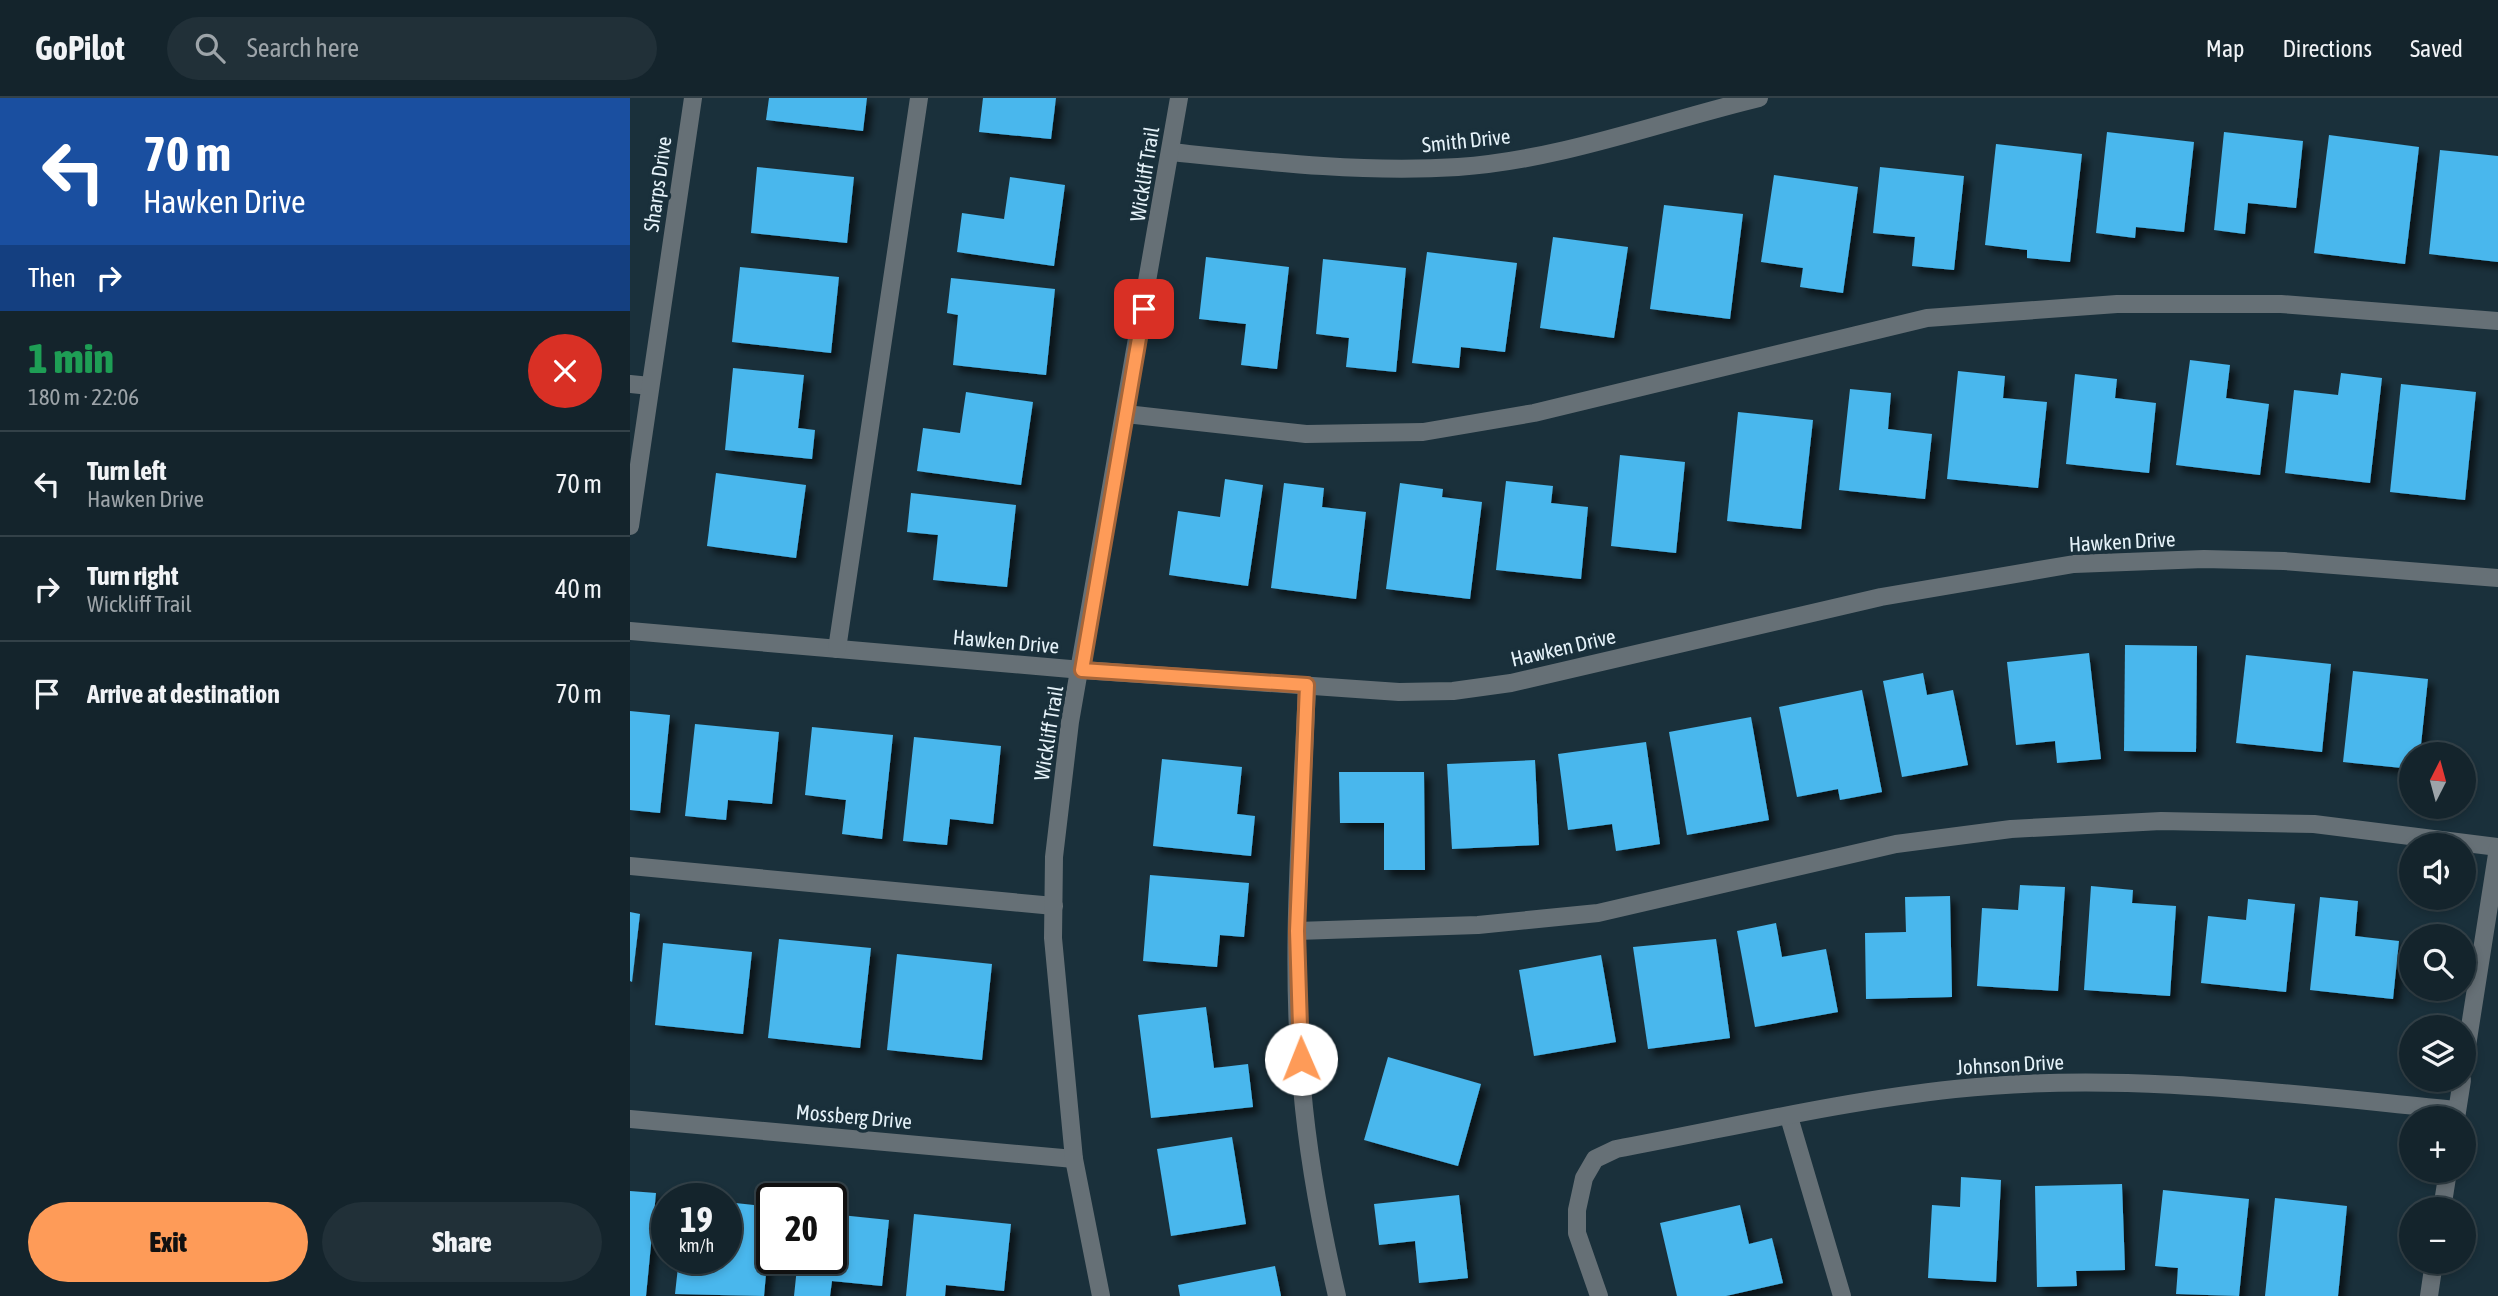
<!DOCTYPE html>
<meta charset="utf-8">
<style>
:root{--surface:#14242c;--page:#213038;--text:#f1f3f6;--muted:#9da4a9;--line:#334148;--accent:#fe9b58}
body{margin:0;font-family:"Asap Condensed",sans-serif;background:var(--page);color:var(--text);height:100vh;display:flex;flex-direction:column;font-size:26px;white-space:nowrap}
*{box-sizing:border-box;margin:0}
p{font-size:23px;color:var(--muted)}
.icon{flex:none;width:38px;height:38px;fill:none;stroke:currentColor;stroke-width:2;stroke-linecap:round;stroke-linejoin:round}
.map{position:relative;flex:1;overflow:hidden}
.details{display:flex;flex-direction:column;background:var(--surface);width:630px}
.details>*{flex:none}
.banner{background:#1a4fa0;color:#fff;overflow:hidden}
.needle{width:46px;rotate:6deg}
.fabs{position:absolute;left:1769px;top:644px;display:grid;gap:14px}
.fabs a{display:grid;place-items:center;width:77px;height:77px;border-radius:50%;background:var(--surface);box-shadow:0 4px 10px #0003,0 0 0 2px var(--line);font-size:35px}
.speed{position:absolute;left:21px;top:1085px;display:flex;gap:14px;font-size:35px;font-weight:700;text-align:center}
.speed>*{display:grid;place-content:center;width:91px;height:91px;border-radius:50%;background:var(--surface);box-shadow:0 4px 10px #0003,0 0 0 2px var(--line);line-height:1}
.speed small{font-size:18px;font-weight:400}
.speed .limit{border:4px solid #111;border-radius:10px;background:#fff;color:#111}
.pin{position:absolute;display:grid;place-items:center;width:60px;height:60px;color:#fff;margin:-30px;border-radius:14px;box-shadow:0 4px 10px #0006}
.me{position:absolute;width:77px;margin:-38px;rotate:359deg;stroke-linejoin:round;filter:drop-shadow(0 0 5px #0008)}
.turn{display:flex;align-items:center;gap:24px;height:147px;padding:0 28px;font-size:32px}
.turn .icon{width:91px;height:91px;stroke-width:2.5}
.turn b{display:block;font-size:49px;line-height:60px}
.then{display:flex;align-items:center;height:66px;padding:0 28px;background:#0003;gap:14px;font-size:26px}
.round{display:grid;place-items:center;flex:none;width:74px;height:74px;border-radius:37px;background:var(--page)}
.head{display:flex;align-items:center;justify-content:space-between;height:119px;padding:0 28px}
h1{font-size:42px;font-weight:800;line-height:52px;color:#1e9e55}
.primary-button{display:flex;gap:14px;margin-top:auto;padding:14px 28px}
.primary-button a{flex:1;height:80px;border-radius:42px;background:var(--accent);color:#111;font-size:28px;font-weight:800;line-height:80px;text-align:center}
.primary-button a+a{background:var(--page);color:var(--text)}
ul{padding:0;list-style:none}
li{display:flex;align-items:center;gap:21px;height:105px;padding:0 28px;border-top:2px solid var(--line)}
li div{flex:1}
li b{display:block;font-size:26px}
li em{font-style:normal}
header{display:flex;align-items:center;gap:42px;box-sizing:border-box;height:98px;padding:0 35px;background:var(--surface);border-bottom:2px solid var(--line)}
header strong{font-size:33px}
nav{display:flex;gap:38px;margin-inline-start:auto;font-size:24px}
.search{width:490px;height:63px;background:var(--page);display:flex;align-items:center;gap:18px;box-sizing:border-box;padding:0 24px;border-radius:38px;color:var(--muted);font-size:26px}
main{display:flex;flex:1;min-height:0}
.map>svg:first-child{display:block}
.building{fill:#48b7ed;filter:url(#shadow)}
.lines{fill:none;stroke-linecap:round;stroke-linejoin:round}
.minor{stroke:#667076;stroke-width:18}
.route-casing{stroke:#a56539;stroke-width:18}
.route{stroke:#fe9b58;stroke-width:12}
.labels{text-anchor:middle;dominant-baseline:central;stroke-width:7;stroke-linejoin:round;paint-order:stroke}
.street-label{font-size:21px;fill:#e5f2f9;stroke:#1a303b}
</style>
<header>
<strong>GoPilot</strong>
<div class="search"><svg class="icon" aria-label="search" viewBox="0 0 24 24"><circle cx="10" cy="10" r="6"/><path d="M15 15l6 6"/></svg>Search here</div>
<nav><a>Map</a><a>Directions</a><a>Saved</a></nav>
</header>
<main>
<section class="details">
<div class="banner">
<div class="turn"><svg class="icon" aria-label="left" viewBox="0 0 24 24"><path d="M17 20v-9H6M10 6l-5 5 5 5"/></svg><div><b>70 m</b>Hawken Drive</div></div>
<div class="then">Then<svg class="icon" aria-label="right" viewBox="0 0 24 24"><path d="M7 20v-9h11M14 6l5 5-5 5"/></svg></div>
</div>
<div class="head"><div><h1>1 min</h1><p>180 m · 22:06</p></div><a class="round" style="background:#d93025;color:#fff"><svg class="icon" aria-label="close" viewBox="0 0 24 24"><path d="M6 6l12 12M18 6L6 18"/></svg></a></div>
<ul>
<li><svg class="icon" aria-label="left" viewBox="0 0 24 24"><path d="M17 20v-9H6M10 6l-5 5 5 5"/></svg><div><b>Turn left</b><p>Hawken Drive</p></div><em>70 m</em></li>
<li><svg class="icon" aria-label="right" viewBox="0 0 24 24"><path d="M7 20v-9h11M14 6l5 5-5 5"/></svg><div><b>Turn right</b><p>Wickliff Trail</p></div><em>40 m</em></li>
<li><svg class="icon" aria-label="arrive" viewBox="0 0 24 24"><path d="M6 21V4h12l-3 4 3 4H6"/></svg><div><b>Arrive at destination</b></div><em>70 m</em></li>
</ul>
<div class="primary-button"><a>Exit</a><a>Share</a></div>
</section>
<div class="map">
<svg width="1868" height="1198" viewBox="0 0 1868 1198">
<defs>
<filter id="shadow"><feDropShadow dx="6" dy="6" stdDeviation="3.5" flood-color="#0009"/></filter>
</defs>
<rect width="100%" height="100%" fill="#1a303b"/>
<!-- building -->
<g class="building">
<path d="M139 0H237L233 33 136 22Z"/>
<path d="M353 0H426L421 41 349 34Z"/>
<path d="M1477 34 1564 44 1554 134 1506 129 1505 140 1466 135Z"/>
<path d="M1594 34 1673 43 1666 110 1618 105 1615 136 1584 132Z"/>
<path d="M1699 37 1789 49 1775 166 1684 155Z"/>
<path d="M1366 46 1452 56 1440 164 1397 160V152L1355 147Z"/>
<path d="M1810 52 1868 58V164L1799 156Z"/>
<path d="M127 69 224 79 217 145 121 135Z"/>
<path d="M1250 69 1334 78 1324 172 1282 168 1285 139 1243 135Z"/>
<path d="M1144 77 1228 89 1213 195 1170 189 1173 170 1131 164Z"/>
<path d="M380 79 435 87 424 168 327 154 332 115 374 121Z"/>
<path d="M1034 107 1113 116 1100 221 1020 211Z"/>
<path d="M923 139 998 149 984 240 910 230Z"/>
<path d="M797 154 887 165 875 254 831 249 829 270 782 265Z"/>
<path d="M576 159 659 169 647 271 611 267 616 226 569 221Z"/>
<path d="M693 161 776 170 766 274 716 269 719 240 686 236Z"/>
<path d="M110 169 209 179 201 255 102 244Z"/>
<path d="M321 180 425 191 416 277 323 267 328 217 317 215Z"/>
<path d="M1560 262 1600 267 1596 300 1639 306 1630 377 1546 367Z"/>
<path d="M103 270 174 277 168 330 185 332 182 361 95 352Z"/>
<path d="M1328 273 1375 278 1373 300 1417 304 1408 390 1317 381Z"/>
<path d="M1711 275 1752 280 1740 385 1655 375 1664 292 1708 297Z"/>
<path d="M1445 276 1487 281 1485 300 1526 305 1519 375 1436 366Z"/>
<path d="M1771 286 1846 294 1835 402 1760 394Z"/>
<path d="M1220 291 1261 295 1258 331 1302 336 1295 401 1209 392Z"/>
<path d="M336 294 403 304 391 387 287 373 293 330 330 335Z"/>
<path d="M1108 314 1183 322 1171 431 1097 423Z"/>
<path d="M990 357 1055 364 1046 455 981 448Z"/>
<path d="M86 375 176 387 166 460 77 448Z"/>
<path d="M595 381 633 387 618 488 539 477 548 413 590 419Z"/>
<path d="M876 383 923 388 921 405 958 409 951 481 866 472Z"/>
<path d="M654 385 694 390 692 409 736 414 726 501 641 490Z"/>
<path d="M770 385 813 391 812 399 852 404 840 501 756 491Z"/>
<path d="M281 395 386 407 377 489 303 482 308 437 277 434Z"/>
<path d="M1495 547 1567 548 1566 654 1494 653Z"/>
<path d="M1459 555 1471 661 1427 665 1425 643 1386 647 1377 564Z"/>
<path d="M1616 557 1701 566 1692 654 1606 645Z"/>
<path d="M1723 573 1798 581 1790 656H1782V671L1713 664Z"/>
<path d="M1293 575 1297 597 1323 592 1338 667 1272 679 1253 583Z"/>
<path d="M1232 592 1252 694 1210 702 1208 691 1167 699 1149 609Z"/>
<path d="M0 613 40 617 30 715 0 712Z"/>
<path d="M1121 619 1139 722 1057 737 1039 634Z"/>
<path d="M65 626 149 634 142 706 98 702 96 722 55 718Z"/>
<path d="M182 629 263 637 252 741 212 736 216 702 175 697Z"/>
<path d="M284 639 371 648 363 726 320 721 317 747 273 743Z"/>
<path d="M1016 644 1030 746 986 753 982 726 938 732 928 656Z"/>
<path d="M532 661 612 669 607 716 625 718 621 758 523 748Z"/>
<path d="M905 662 909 747 822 751 817 666Z"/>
<path d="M709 674H794L795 772H754V725H710Z"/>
<path d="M520 777 619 785 614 839 590 837 587 869 513 863Z"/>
<path d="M1390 787 1435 789 1428 893 1347 888 1352 810 1388 812Z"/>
<path d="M1461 788 1503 792 1502 805 1546 808 1540 898 1454 892Z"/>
<path d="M1320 798 1322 899 1236 901 1235 835 1276 834 1275 799Z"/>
<path d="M1690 799 1728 803 1725 838 1769 843 1763 901 1680 892Z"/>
<path d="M1618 801 1665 806 1656 894 1571 885 1578 818 1616 822Z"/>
<path d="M0 814 10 816 2 884 0 883Z"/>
<path d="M1146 825 1152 859 1196 851 1208 914 1125 929 1107 833Z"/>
<path d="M149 841 241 850 230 950 138 940Z"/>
<path d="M1086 841 1100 940 1018 951 1003 849Z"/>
<path d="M33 845 122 854 113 936 25 927Z"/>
<path d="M267 856 362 866 352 962 257 952Z"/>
<path d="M971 857 986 944 904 958 889 872Z"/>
<path d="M576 909 584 970 618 966 623 1009 521 1020 508 917Z"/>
<path d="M758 959 851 986 828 1068 734 1042Z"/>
<path d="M602 1039 616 1126 541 1138 527 1051Z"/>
<path d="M1331 1079 1371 1082 1366 1184 1298 1180 1302 1107 1330 1109Z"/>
<path d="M1492 1086 1495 1172 1446 1173 1447 1188 1407 1189 1405 1088Z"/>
<path d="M1533 1092 1619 1101 1609 1198 1546 1196 1548 1170 1525 1168Z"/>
<path d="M0 1093 26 1095 16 1198H0Z"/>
<path d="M829 1097 838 1180 789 1185 785 1143 749 1147 744 1106Z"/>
<path d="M1645 1100 1717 1108 1708 1198H1635Z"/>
<path d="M96 1104 142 1109 134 1198 45 1196 49 1160H96Z"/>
<path d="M1110 1107 1119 1146 1142 1140 1153 1185 1096 1198H1047L1030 1125Z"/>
<path d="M201 1116 259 1122 252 1188 202 1183 200 1198H164L168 1160H201Z"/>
<path d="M284 1116 381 1126 374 1193 316 1187 315 1198H276Z"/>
<path d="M645 1168 651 1198H550L548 1187Z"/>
</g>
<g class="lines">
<!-- minor -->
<g class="minor">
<path d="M541 54C637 64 732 75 828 69 930 62 1030 24 1129 0"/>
<path d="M0 286 20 288"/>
<path d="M496 316 676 336 793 334 904 315 1297 220 1487 206H1651L1868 223"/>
<path d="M0 428 63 0"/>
<path d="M0 533 452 572 769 594 823 593 881 585 1251 499 1444 466 1574 461 1654 463 1868 480"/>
<path d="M207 551 289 0"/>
<path d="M677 587C672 720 659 856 672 989 678 1060 691 1129 707 1198"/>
<path d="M0 768 424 808"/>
<path d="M667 833 848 827 968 815 1266 746 1381 731 1531 723 1684 726 1868 749"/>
<path d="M1834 967 1868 750"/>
<path d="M1159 1019 1212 1198"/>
<path d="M1826 1020 1832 982"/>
<path d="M0 1021 444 1061"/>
<path d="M1812 1111 1818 1073"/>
<path d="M471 1198 444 1061 423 840 424 759 440 624 549 0"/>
<path d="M969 1198 947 1135V1112L954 1080 965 1061 986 1051C1099 1030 1212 1003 1325 991 1492 973 1661 996 1827 1012"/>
<path d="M1799 1198 1804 1164"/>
</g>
</g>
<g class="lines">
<defs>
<path id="route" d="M514 211 452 572 677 587 667 833 671 961"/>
</defs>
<!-- route casing -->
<use href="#route" class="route-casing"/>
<!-- route -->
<use href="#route" class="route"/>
</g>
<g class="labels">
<!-- street labels -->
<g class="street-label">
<text transform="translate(836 42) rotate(-6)">Smith Drive</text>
<text transform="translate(514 76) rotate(-81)">Wickliff Trail</text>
<text transform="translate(27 86) rotate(-82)">Sharps Drive</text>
<text transform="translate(1492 443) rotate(-3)">Hawken Drive</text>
<text transform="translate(376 543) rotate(5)">Hawken Drive</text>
<text transform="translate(933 549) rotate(-13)">Hawken Drive</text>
<text transform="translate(418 635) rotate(-81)">Wickliff Trail</text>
<text transform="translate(1380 966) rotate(-3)">Johnson Drive</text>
<text transform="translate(224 1018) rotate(5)">Mossberg Drive</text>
</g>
</g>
</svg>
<div class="fabs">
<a><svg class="needle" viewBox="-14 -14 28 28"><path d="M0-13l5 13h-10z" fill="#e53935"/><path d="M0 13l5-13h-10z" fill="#9da4a9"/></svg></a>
<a><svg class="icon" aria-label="sound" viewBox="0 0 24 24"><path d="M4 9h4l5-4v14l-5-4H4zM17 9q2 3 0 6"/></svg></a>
<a><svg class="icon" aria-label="search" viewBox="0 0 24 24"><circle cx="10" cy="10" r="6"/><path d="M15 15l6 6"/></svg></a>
<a><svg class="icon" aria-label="layers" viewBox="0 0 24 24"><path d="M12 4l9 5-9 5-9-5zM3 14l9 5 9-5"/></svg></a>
<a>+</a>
<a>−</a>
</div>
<div class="speed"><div>19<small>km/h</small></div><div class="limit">20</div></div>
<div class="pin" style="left:514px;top:211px;background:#d93025"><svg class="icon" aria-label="arrive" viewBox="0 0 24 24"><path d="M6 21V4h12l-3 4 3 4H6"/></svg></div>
<svg class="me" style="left:671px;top:961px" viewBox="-20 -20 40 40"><circle r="19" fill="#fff"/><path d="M0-13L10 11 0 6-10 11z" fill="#fe9b58"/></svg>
</div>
</main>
